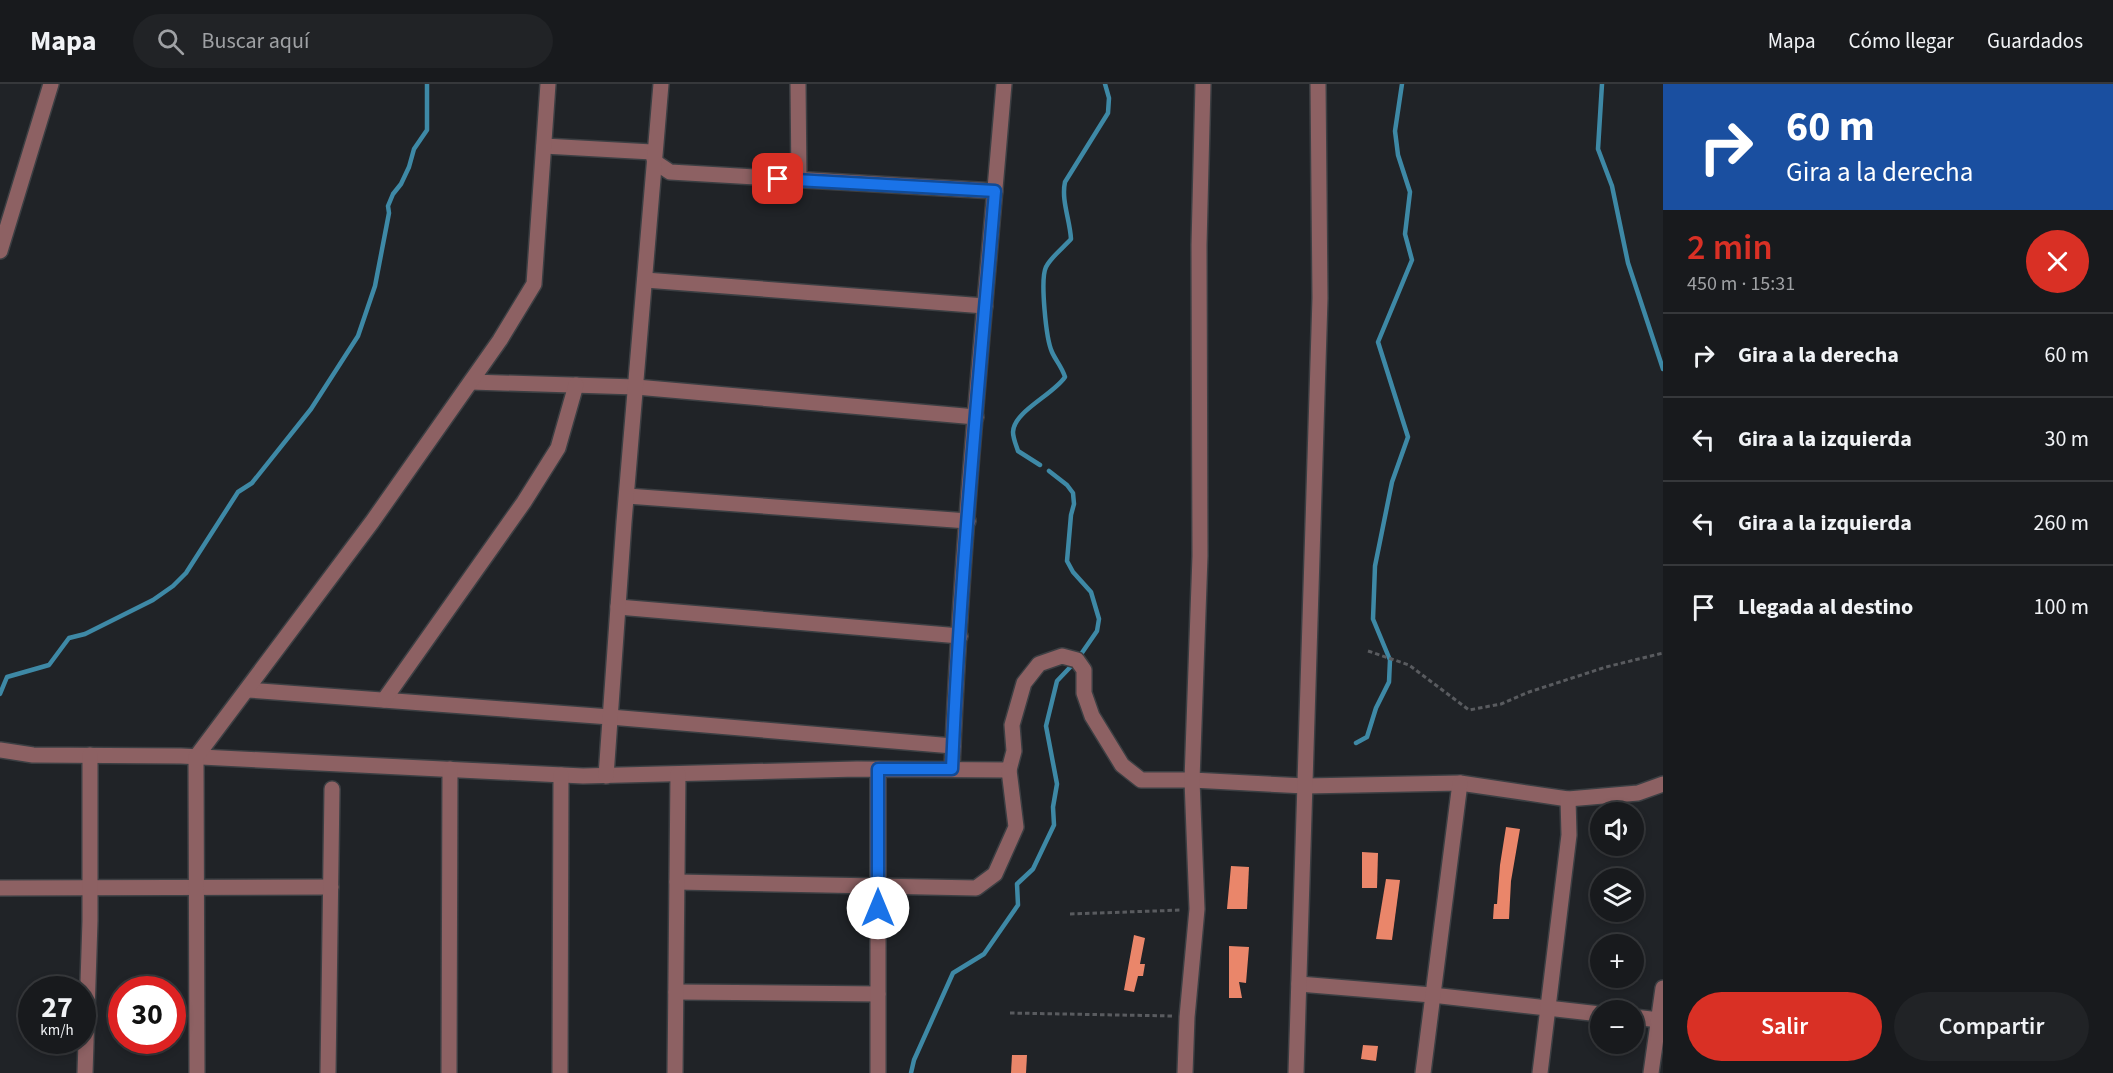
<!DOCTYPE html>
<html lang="es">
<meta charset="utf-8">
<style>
:root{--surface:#181a1d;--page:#212326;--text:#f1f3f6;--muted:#9fa1a4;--line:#36383b;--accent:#d93025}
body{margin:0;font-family:"Source Sans 3",sans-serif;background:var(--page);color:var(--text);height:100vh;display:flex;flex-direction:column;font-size:22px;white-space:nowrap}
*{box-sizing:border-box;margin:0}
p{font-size:20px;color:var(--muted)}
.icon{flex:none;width:33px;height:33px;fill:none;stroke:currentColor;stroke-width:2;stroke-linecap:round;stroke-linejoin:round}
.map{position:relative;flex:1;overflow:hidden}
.sheet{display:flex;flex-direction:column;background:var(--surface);width:450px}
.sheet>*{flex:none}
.top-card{background:#1a4fa0;color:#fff;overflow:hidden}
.tools{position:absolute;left:1590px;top:718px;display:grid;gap:12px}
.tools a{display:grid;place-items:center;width:54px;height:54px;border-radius:50%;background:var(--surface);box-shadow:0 3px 9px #0003,0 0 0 2px var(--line);font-size:30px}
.speed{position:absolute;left:18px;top:892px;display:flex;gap:12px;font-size:30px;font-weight:700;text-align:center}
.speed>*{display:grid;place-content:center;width:78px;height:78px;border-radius:50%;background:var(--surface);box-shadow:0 3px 9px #0003,0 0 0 2px var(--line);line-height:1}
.speed small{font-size:15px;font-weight:400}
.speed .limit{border:9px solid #d22;background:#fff;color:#111}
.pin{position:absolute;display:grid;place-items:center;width:51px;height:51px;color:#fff;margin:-26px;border-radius:12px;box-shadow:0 3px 9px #0006}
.me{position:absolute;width:66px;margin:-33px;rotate:0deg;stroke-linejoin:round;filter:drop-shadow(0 0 4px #0008)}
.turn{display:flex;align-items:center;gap:21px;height:126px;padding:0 24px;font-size:27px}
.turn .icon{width:78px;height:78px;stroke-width:2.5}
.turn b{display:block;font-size:42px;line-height:51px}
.round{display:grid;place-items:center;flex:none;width:63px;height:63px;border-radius:32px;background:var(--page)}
.headline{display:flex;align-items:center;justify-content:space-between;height:102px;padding:0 24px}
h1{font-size:36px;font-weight:600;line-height:45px;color:var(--accent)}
.primary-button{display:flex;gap:12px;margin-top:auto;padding:12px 24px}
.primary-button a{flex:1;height:69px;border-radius:36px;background:var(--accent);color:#fff;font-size:24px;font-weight:600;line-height:69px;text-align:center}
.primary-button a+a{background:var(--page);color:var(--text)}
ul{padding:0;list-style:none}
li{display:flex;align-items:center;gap:18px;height:84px;padding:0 24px;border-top:2px solid var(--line)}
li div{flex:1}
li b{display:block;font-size:22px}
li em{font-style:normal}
header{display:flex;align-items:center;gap:36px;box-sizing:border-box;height:84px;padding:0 30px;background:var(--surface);border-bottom:2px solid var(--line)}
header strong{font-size:28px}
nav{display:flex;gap:33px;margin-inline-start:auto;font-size:21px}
.search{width:420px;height:54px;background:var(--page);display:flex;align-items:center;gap:15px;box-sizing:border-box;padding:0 21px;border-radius:33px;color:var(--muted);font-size:22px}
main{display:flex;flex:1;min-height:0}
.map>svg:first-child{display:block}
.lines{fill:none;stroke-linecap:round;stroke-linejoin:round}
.stream{stroke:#3e89a6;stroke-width:4.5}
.building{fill:#ea866a}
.minor-casing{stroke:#3c3f43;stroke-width:18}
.path{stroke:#595b5f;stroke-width:3;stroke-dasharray:4.5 3;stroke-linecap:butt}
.minor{stroke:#8d6163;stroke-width:15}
.route-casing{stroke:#114b97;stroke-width:15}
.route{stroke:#1a73e8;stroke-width:10}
</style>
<header>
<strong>Mapa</strong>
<div class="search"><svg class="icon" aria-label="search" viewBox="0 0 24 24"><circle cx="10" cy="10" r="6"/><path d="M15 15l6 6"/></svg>Buscar aquí</div>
<nav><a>Mapa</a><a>Cómo llegar</a><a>Guardados</a></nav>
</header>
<main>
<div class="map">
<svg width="1663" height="989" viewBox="0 0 1663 989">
<rect width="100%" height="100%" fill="#202327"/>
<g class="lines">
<!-- stream -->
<g class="stream">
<path d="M1602 0 1598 65 1612 102 1628 179 1663 285"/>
<path d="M1040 381 1018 367C1016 361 1013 354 1013 348 1014 327 1053 311 1065 293 1062 283 1056 277 1052 268 1046 255 1040 195 1046 183 1051 173 1063 164 1071 155 1070 136 1061 116 1065 98L1108 29 1109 14 1105 0"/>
<path d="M0 610 7 593 49 581 69 554 85 550 153 516 173 502 186 489 238 408 252 399 311 325 358 252 375 202 389 129 388 122 393 110 401 100 409 83 414 65 427 46V0"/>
<path d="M1356 659 1367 653 1376 624 1389 598 1390 576 1373 535 1375 482 1392 398 1408 353 1378 258 1412 176 1405 150 1410 108 1398 71 1395 47 1402 0"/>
<path d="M911 989 914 976 953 889 984 870 1018 821 1017 800 1033 785 1054 741 1053 723 1057 700 1046 642 1057 597 1077 576 1097 547 1099 535 1091 508 1073 488 1067 477 1071 431 1074 420 1073 409 1067 401 1049 387"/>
</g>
</g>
<!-- building -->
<g class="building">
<path d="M1506 743 1520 745 1511 797 1509 835H1493L1494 820H1497L1500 781Z"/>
<path d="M1362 768 1378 769 1377 804H1362Z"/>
<path d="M1231 782 1249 783 1247 825H1227Z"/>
<path d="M1386 795 1400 796 1392 856 1376 855Z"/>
<path d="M1134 851 1145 854 1140 880H1145L1143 892H1138L1134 908 1124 906Z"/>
<path d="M1229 862 1249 863 1246 899 1239 898 1242 914H1229Z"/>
<path d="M1363 961 1378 962 1376 977 1361 975Z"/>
<path d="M1012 971H1027L1026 989H1011Z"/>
</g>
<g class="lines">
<defs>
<g id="minor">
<path d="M798 0 799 96"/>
<path d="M544 62 652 68 655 78 670 88 995 107"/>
<path d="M0 167 51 0"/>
<path d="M645 196 985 222"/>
<path d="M471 298 636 303 976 333"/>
<path d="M627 412 968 437"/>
<path d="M618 523 960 552"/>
<path d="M248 606 610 633 953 662"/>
<path d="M384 616 524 418 558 364 576 301"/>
<path d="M0 666 33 671 181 672 583 692 857 685 1009 686 1014 667 1012 641 1024 599 1039 580 1062 572 1077 576 1084 586V609L1092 632 1122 681 1141 696H1192L1305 702 1460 699 1568 715 1638 709 1663 700"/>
<path d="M952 685C961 456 985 228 1004 0"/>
<path d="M606 692 624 438 661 0"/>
<path d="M677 798 976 804 995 790 1016 743 1009 686"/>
<path d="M0 804 331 803"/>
<path d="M1299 900 1432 911 1600 930"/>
<path d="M676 908 878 910"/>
<path d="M1634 933 1659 936"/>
<path d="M85 989 90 837V671"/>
<path d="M197 989 196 673 372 438 500 256 534 200 548 0"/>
<path d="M328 989 332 705"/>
<path d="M449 989 450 685"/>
<path d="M560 989 561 691"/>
<path d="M675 989 678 690"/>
<path d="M878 989V685"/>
<path d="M1185 989 1187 933 1197 825 1192 696 1200 472 1199 161 1203 0"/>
<path d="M1296 989 1320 214 1318 0"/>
<path d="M1423 989 1460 699"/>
<path d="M1540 989 1569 751 1568 715"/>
<path d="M1651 989 1663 904"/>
</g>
</defs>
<!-- minor casing -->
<use href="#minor" class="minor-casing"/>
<!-- path -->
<g class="path">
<path d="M1368 567 1409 581 1469 626 1501 620 1529 608 1606 583 1663 569"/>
<path d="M1070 830 1182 826"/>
<path d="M1010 929 1173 932"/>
</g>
<!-- minor -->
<use href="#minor" class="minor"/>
</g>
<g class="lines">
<defs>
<path id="route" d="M778 95 995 107C979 299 960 492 952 685H878V824"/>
</defs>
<!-- route casing -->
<use href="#route" class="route-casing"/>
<!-- route -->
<use href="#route" class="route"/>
</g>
</svg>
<div class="tools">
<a><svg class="icon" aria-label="sound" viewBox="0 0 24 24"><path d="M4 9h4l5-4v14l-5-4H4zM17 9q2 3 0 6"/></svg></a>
<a><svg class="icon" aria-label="layers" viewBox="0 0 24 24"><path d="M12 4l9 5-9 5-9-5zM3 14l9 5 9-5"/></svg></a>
<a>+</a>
<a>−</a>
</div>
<div class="speed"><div>27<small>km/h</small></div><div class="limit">30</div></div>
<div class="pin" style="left:778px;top:95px;background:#d93025"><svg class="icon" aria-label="arrive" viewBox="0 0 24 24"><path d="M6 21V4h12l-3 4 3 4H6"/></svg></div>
<svg class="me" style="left:878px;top:824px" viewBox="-20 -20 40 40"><circle r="19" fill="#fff"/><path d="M0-13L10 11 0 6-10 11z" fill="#1a73e8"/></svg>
</div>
<section class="sheet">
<div class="top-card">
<div class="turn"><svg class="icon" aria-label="right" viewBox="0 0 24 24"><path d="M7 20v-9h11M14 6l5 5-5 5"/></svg><div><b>60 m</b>Gira a la derecha</div></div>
</div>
<div class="headline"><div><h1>2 min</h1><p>450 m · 15:31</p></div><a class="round" style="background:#d93025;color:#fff"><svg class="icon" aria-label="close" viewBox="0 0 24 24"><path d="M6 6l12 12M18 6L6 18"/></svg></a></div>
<ul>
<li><svg class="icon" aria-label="right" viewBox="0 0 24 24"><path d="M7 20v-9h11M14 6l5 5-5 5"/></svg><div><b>Gira a la derecha</b></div><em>60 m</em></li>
<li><svg class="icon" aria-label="left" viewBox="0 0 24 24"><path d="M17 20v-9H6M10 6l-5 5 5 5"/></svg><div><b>Gira a la izquierda</b></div><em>30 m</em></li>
<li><svg class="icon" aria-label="left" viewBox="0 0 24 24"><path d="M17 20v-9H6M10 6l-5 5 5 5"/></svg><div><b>Gira a la izquierda</b></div><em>260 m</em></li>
<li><svg class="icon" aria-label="arrive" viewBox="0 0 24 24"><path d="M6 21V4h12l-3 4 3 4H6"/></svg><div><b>Llegada al destino</b></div><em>100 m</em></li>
</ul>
<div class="primary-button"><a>Salir</a><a>Compartir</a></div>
</section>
</main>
